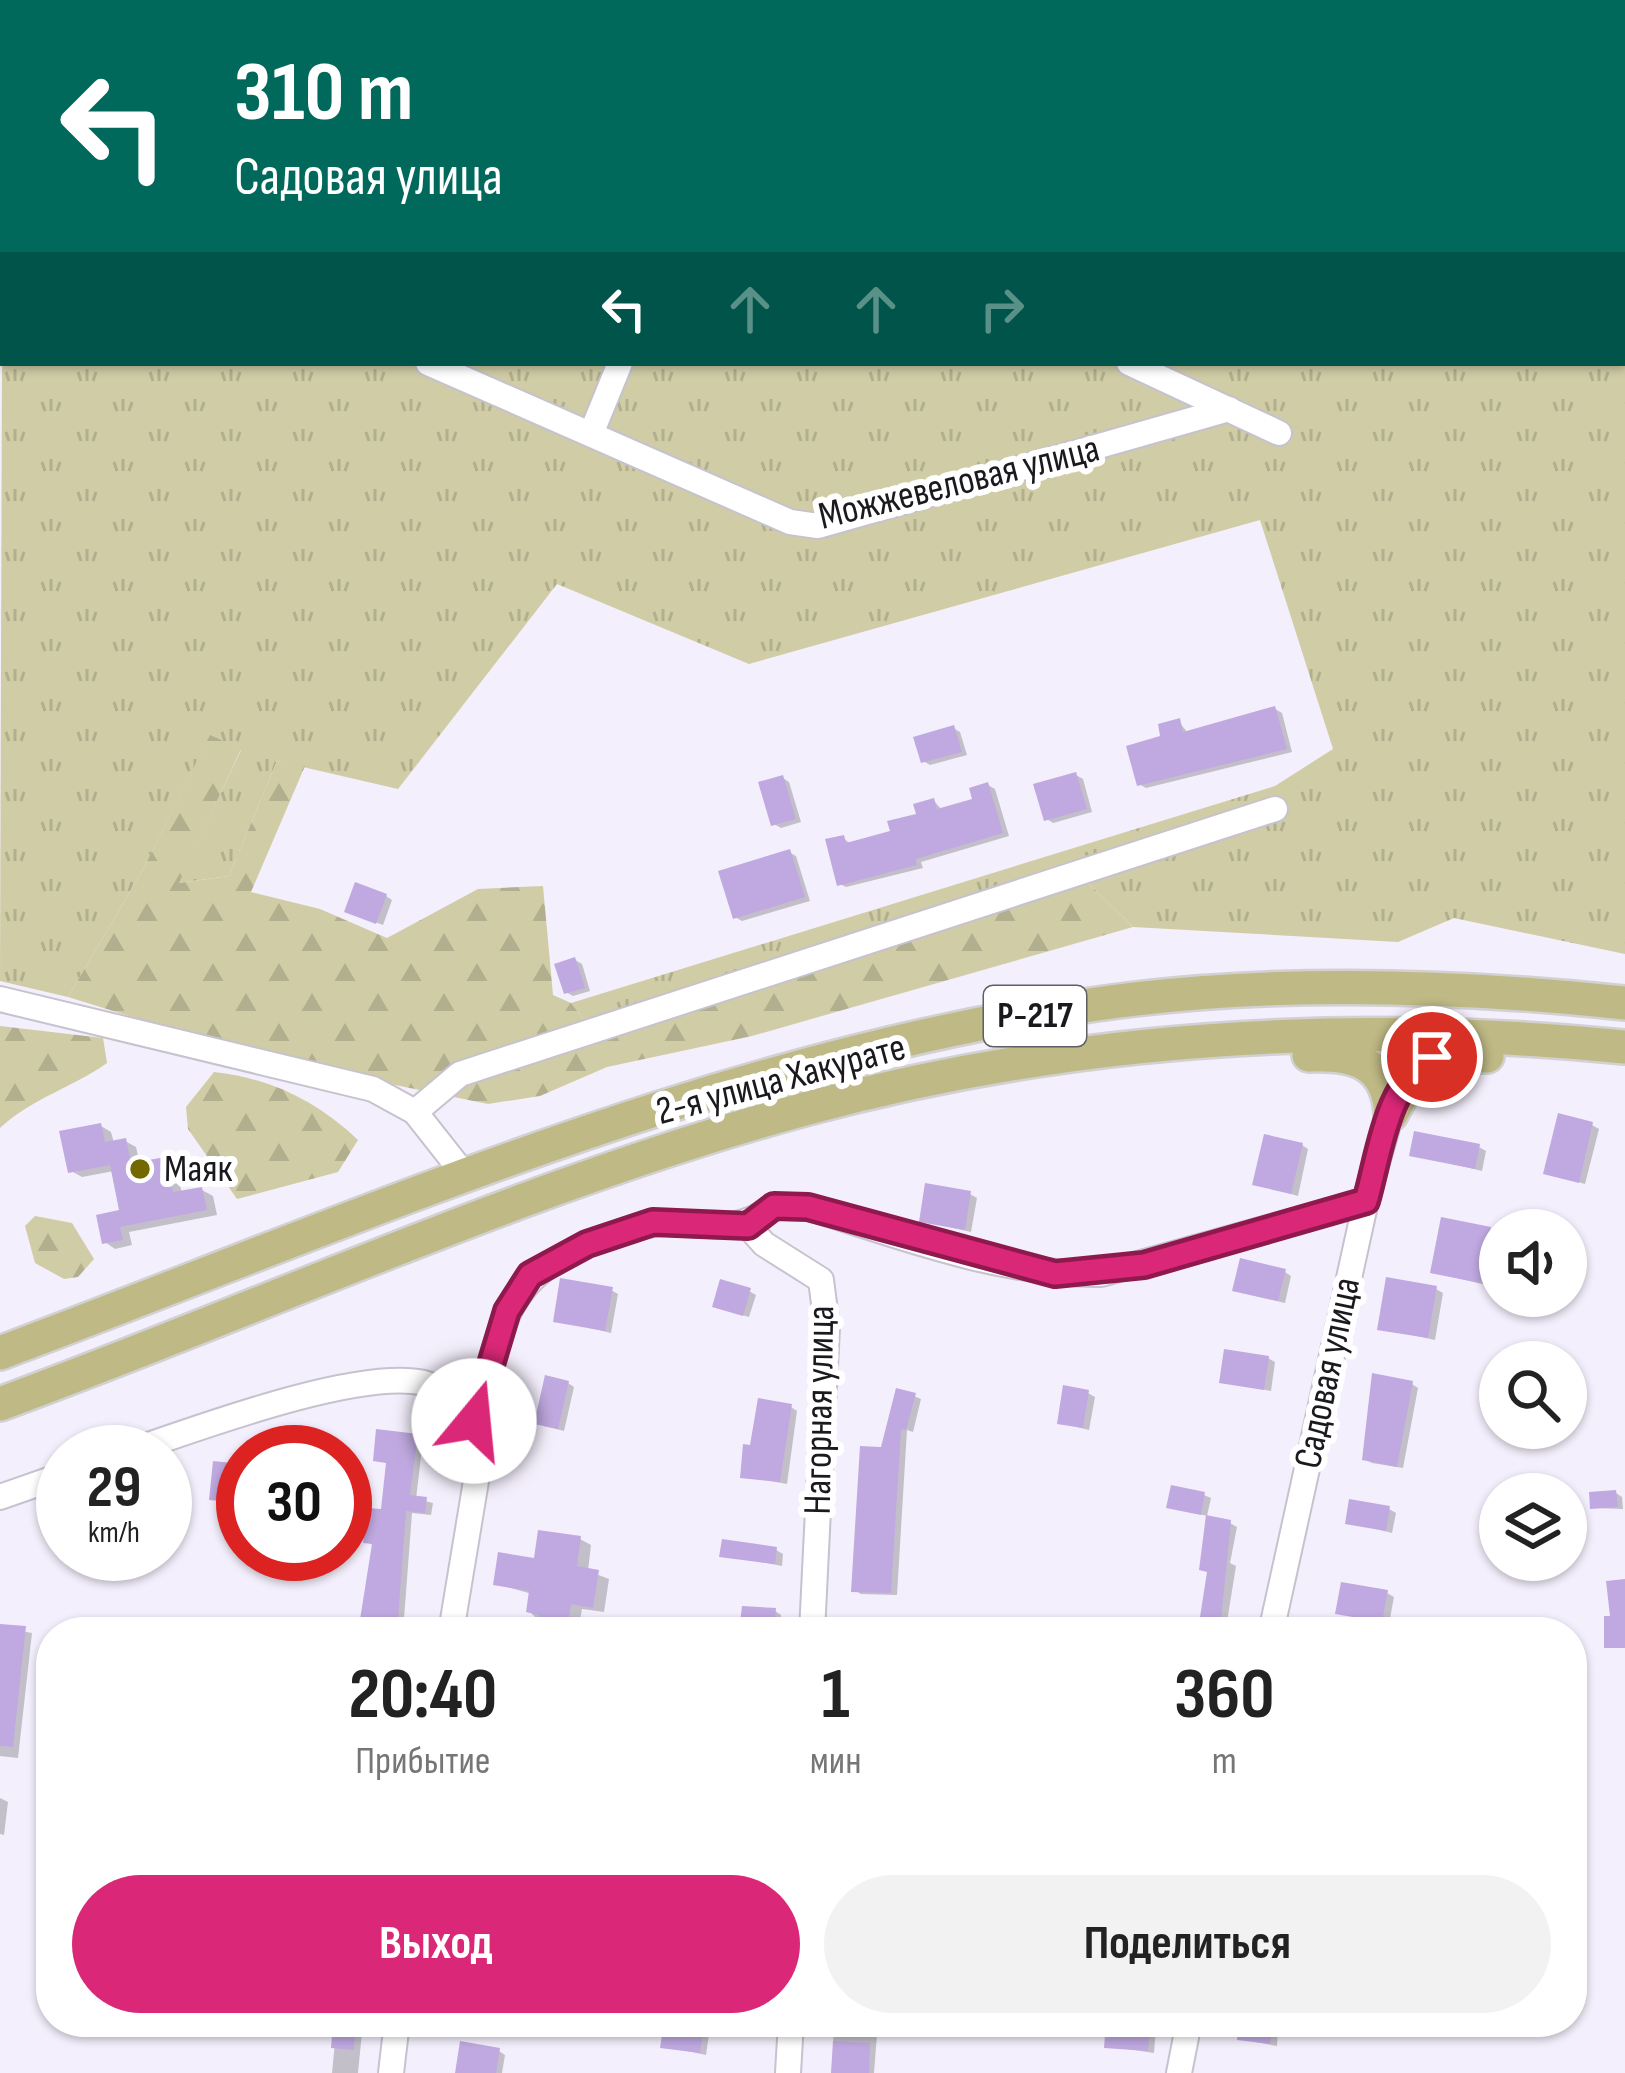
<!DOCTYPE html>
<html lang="ru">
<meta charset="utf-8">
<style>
:root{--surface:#fff;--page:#f2f2f2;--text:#222;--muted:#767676;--accent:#db2777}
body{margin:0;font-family:"Sofia Sans Condensed",sans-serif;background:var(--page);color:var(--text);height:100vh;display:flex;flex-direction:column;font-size:45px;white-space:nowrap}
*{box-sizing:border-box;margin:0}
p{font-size:39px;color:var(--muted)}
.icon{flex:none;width:66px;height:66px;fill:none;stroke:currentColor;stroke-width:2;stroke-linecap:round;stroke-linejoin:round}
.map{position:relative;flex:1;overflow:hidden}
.drawer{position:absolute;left:36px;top:1617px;width:1551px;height:420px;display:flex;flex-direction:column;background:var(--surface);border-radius:48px;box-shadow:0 3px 9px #0004}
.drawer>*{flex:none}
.banner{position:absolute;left:0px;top:0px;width:1626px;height:366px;box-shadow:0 3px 9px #0004;background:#00695c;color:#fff;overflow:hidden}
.controls{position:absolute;left:1479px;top:1209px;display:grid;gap:24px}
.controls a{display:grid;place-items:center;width:108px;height:108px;border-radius:50%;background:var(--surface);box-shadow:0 3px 9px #0004;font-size:60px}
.speed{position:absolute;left:36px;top:1425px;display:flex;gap:24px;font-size:60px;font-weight:700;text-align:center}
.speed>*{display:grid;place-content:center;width:156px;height:156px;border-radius:50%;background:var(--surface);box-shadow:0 3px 9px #0004;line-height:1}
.speed small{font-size:30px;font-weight:400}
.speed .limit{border:18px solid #d22;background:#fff;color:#111}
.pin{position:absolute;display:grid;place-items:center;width:102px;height:102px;color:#fff;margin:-51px;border:6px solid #fff;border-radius:50%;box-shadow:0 3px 12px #0007}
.me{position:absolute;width:132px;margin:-66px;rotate:17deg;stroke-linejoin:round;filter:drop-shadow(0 0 9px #0008)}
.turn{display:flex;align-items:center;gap:42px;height:252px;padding:0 36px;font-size:54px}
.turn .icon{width:156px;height:156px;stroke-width:2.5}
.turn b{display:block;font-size:84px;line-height:102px}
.lanes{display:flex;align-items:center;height:114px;padding:0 36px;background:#0003;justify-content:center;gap:60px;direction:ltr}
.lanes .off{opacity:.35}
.eta{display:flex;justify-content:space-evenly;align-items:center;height:204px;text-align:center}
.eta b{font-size:72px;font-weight:700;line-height:84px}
.action{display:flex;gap:24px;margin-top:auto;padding:24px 36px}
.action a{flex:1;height:138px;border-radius:72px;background:var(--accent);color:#fff;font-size:48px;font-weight:700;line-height:138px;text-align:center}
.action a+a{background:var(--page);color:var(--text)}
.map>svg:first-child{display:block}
.grass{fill:url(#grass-tufts)}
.forest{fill:url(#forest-firs)}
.shadow{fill:#0003}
.building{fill:#bfa9e0}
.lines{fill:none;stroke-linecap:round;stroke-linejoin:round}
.minor-casing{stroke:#c6c2ce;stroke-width:28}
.major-casing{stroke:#d1d1d2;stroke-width:38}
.minor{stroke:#fff;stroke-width:24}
.major{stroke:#bfb985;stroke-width:33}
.route-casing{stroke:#8e194d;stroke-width:30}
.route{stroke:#db2777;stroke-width:21}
.poi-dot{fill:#736900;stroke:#fff;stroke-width:4.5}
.labels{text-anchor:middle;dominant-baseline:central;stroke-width:12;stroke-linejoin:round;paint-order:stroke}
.shield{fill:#fff;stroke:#5f5e62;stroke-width:3}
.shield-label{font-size:36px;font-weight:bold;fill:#1b191e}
.street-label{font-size:39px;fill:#1b191e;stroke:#fff}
.poi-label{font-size:39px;fill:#1b191e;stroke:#fff;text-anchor:start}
</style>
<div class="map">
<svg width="1625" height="2073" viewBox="0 0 1625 2073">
<defs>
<pattern id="grass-tufts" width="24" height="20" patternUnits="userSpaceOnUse" patternTransform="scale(3)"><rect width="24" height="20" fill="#d0cca5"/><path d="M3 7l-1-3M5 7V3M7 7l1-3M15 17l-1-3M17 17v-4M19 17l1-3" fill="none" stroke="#b2af8e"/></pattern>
<pattern id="forest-firs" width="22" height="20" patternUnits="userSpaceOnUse" patternTransform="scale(3)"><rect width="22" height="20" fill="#d0cca5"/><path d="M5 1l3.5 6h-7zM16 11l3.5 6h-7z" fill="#b2af8e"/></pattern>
</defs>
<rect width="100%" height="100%" fill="#f4effc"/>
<!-- grass -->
<g class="grass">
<path d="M20 0H950L954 3H19Z"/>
<path d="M3 46V363H1623L1625 263V954L1454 918 1398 942 1133 927 1081 876 590 1027 571 1003 1275 786 1333 749 1260 520 749 664 557 584 398 789 277 761 229 876 178 883 241 750 210 736 141 873 68 997 0 981Z"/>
</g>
<!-- forest -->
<g class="forest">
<path d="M1150 0H1625V263L1623 3Z"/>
<path d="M210 735 241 749 179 883 229 876 277 761 305 766 251 892 320 909 387 938 478 889 543 886 553 995 571 1003 590 1027 1081 876 1133 927 752 1036 607 1067 540 1096 488 1104 268 1059 68 997 141 873Z"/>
<path d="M0 1026 103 1038 107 1063C70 1089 34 1097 0 1128Z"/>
<path d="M214 1072C270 1078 317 1101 358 1140L338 1172 237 1199 188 1129 186 1107Z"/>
<path d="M35 1216 72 1223 94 1259 78 1277 64 1279 35 1263 25 1226Z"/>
</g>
<!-- shadow -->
<g class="shadow">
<path d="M1275 709 1282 713 1292 752 1146 788 1139 784 1179 722 1188 733Z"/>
<path d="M953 728 960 732 967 755 930 765 923 761Z"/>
<path d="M1076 775 1083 779 1092 812 1053 823 1047 819Z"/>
<path d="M783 778 789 782 801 822 781 828 774 824Z"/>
<path d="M988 785 995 789 1009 836 921 862 923 868 846 887 840 884 843 838 851 844 894 834 934 801 942 810 975 801Z"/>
<path d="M789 852 796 856 810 901 742 921 735 917Z"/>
<path d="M386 896 392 900 383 925 354 914Z"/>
<path d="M575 960 582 964 590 991 573 996 566 992Z"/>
<path d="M1592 1125 1599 1129 1585 1184 1546 1173Z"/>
<path d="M101 1126 111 1132 114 1143 125 1141 136 1147 140 1165 165 1160 176 1166 182 1194 202 1190 213 1196 217 1215 129 1232 132 1245 115 1249 105 1242 123 1212 114 1171 82 1177 71 1171Z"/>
<path d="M1302 1145 1308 1149 1298 1196 1256 1184Z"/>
<path d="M1479 1147 1486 1151 1482 1171 1412 1154Z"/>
<path d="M970 1194 977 1198 971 1232 922 1221Z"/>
<path d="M1490 1230 1497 1234 1486 1285 1433 1272Z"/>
<path d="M1285 1272 1291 1276 1285 1303 1242 1293Z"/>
<path d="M1436 1289 1443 1293 1435 1340 1380 1328Z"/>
<path d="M611 1290 618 1294 611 1333 556 1320Z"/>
<path d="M749 1291 756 1295 749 1317 722 1309Z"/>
<path d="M1268 1358 1275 1362 1271 1391 1222 1382Z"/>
<path d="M568 1383 574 1387 564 1431 544 1426Z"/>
<path d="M1412 1384 1418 1388 1403 1468 1372 1463 1365 1459Z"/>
<path d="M1088 1393 1095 1397 1089 1430 1060 1423Z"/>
<path d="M914 1396 921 1399 913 1432 907 1430 897 1595 861 1594 854 1590 884 1450Z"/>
<path d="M791 1407 797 1411 787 1484 743 1476 753 1448Z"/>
<path d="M417 1437 423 1440 416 1499 433 1503 431 1515 412 1513 403 1632H363L374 1546 366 1541 383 1513 389 1464 376 1459Z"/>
<path d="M243 1467V1506L213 1498Z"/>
<path d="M1616 1493 1622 1497 1623 1509 1593 1508Z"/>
<path d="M1204 1495 1211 1498 1207 1516 1169 1507Z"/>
<path d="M1389 1509 1396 1513 1392 1533 1348 1522Z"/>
<path d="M1230 1523 1237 1527 1230 1563 1236 1566 1227 1622 1203 1615Z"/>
<path d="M580 1539 591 1545 588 1571 609 1579 604 1612 582 1609 578 1632 541 1623 529 1611 532 1594 496 1584Z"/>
<path d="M776 1550 783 1554 782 1566 722 1555Z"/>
<path d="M1387 1593 1394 1597 1389 1624 1339 1613Z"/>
<path d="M775 1611 781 1615 780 1632H742Z"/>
<path d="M0 1627 32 1633 18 1758 0 1756Z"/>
<path d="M0 1798 8 1802 4 1835 0 1834Z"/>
<path d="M337 2022H363L358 2073H332Z"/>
<path d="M667 2022 710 2027 706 2055 664 2046Z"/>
<path d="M834 2022H878L874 2073H832Z"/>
<path d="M1109 2022 1156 2027 1154 2053 1107 2046Z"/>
<path d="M1242 2022 1278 2029 1277 2046 1240 2039Z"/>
<path d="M499 2051 505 2055 502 2073H458Z"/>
</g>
<!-- building -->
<g class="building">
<path d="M1275 706 1287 749 1137 786 1126 746 1160 736 1158 724 1180 718 1183 732Z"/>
<path d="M954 725 962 752 921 763 913 737Z"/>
<path d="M1076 772 1087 809 1044 821 1033 784Z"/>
<path d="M783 775 796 819 771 826 758 782Z"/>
<path d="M988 782 1003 833 916 859 917 865 837 886 825 839 844 835 846 843 890 831 887 821 916 814 913 804 934 798 937 809 972 799 969 788Z"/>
<path d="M790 849 805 897 733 919 718 871Z"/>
<path d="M355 882 387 894 376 924 344 912Z"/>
<path d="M575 957 585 988 564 994 554 964Z"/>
<path d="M1558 1113 1593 1122 1579 1183 1543 1174Z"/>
<path d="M101 1123 105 1142 126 1138 131 1163 166 1157 173 1192 202 1187 207 1210 120 1227 123 1240 102 1244 96 1215 119 1210 110 1165 68 1173 59 1131Z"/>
<path d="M1414 1131 1480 1144 1475 1169 1409 1156Z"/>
<path d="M1264 1134 1303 1143 1291 1194 1252 1185Z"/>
<path d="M925 1183 971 1191 965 1230 919 1222Z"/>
<path d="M1441 1217 1491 1227 1480 1283 1430 1273Z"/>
<path d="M1240 1258 1286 1269 1278 1301 1232 1291Z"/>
<path d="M1386 1277 1437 1286 1428 1338 1377 1330Z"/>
<path d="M560 1278 613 1287 605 1331 553 1322Z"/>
<path d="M720 1279 751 1288 743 1316 712 1307Z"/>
<path d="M1224 1349 1269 1356 1264 1390 1219 1383Z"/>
<path d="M1372 1373 1413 1381 1397 1467 1362 1460Z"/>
<path d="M545 1375 569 1381 558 1429 534 1424Z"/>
<path d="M1063 1385 1089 1390 1083 1428 1057 1424Z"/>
<path d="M896 1388 916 1393 906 1430 901 1429 891 1593 851 1592 860 1446 881 1447Z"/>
<path d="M758 1398 792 1404 780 1482 740 1478 743 1444 750 1445Z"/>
<path d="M376 1429 418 1434 410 1495 427 1497 425 1513 406 1511 397 1632H358L372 1544 363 1543 367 1508 381 1509 386 1463 373 1461Z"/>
<path d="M213 1461 243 1464V1503L209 1500Z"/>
<path d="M1171 1485 1205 1492 1201 1515 1166 1508Z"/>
<path d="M1616 1490 1618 1507 1590 1509 1589 1492Z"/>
<path d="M1349 1499 1390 1506 1386 1531 1345 1524Z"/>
<path d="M1206 1515 1231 1520 1221 1620 1200 1617 1207 1572 1199 1570Z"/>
<path d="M538 1530 581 1536 577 1566 599 1570 593 1608 571 1604 567 1629 538 1624 539 1615 526 1612 529 1591 493 1585 498 1552 534 1558Z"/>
<path d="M722 1539 777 1547 775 1564 719 1557Z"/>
<path d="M1625 1579V1648H1604V1616H1610L1606 1581Z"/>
<path d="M1341 1582 1388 1590 1382 1622 1335 1614Z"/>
<path d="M742 1606 776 1608 774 1632H739Z"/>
<path d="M0 1624 26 1626 13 1747 0 1746Z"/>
<path d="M333 2022H356L354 2050 331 2048Z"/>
<path d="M664 2022H704L700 2053 660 2048Z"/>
<path d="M1106 2022H1150L1148 2051 1104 2048Z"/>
<path d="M1239 2022H1273L1270 2044 1237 2040Z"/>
<path d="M460 2041 500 2048 496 2073H455Z"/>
<path d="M833 2041 870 2043 869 2073H831Z"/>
</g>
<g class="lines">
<defs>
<g id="minor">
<path d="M337 0 343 3"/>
<path d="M48 3 49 0"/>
<path d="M520 3 522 0"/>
<path d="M773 3 774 0"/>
<path d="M0 104 3 98"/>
<path d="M0 175 3 176"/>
<path d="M428 363 790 522 818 526 1229 409"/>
<path d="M1129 363 1279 433"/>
<path d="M591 434 620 363"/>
<path d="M0 999 373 1089 415 1112"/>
<path d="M467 1178 415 1112 460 1074 1275 809"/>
<path d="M748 1226 764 1244 821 1280 827 1327 812 1632"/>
<path d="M128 1452C196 1429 358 1368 424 1383 447 1389 460 1403 474 1421 502 1327 502 1272 606 1238 627 1231 647 1222 669 1223 713 1225 739 1233 774 1206L807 1207C901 1237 1002 1275 1101 1274L1366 1201"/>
<path d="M0 1497 63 1475"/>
<path d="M451 1632 477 1475 474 1421"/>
<path d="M1271 1632 1366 1201 1391 1114"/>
<path d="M391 2073 397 2022"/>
<path d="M788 2073 791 2022"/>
<path d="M1179 2073 1189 2022"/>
</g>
<g id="major">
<path d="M1309 1055C1355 1053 1388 1063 1391 1114L1418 1065 1452 1054 1487 1056"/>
<path d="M0 1353C368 1215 741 1047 1135 999 1297 980 1463 986 1625 1003"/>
<path d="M0 1404C267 1306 533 1182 808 1108 1075 1036 1350 1020 1625 1047"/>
</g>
</defs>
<!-- minor casing -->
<use href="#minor" class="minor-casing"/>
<!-- major casing -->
<use href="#major" class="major-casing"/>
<!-- minor -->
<use href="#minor" class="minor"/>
<!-- major -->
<use href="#major" class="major"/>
</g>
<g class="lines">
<defs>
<path id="route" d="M474 1421 507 1311 530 1275 587 1244 653 1222 748 1226 774 1206 808 1207 1055 1274 1144 1265 1366 1201C1380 1153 1386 1084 1432 1057"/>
</defs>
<!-- route casing -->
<use href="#route" class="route-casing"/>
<!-- route -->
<use href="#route" class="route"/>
</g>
<!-- markers -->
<circle class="poi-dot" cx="140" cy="1169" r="12"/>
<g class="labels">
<!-- shield labels -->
<rect class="shield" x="984" y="986" width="102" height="60" rx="9"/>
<g class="shield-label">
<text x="1035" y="1016">Р-217</text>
</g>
<!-- street labels -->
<g class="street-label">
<text transform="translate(959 483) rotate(-14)">Можжевеловая улица</text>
<text transform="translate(781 1080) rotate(-15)">2-я улица Хакурате</text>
<text transform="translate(1328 1373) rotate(-78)">Садовая улица</text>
<text transform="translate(820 1410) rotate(-89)">Нагорная улица</text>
</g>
<!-- poi labels -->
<g class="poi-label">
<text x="164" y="1169">Маяк</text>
</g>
</g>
</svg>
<div class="controls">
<a><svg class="icon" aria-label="sound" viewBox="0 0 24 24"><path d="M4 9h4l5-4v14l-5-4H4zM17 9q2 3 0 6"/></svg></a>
<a><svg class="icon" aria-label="search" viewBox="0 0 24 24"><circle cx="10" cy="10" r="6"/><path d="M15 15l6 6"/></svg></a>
<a><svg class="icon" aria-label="layers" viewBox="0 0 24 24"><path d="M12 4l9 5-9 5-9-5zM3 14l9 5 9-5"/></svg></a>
</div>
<div class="speed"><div>29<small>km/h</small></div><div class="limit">30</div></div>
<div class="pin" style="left:1432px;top:1057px;background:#d93025"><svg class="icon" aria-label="arrive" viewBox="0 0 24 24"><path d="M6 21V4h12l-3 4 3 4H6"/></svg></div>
<svg class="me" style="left:474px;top:1421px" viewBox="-20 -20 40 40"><circle r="19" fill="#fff"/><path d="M0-13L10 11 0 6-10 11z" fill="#db2777"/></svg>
<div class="banner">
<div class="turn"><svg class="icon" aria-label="left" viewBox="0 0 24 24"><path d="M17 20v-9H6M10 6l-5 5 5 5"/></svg><div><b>310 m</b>Садовая улица</div></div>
<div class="lanes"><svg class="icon" aria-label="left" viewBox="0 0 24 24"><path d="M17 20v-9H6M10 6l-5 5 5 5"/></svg><svg class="icon off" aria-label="ahead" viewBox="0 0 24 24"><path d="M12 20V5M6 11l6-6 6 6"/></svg><svg class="icon off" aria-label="ahead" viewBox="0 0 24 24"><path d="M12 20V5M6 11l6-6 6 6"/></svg><svg class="icon off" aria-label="right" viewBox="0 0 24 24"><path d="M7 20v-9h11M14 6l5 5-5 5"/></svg></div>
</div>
<section class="drawer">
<div class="eta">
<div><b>20:40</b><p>Прибытие</p></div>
<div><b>1</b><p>мин</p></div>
<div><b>360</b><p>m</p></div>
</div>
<div class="action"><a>Выход</a><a>Поделиться</a></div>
</section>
</div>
